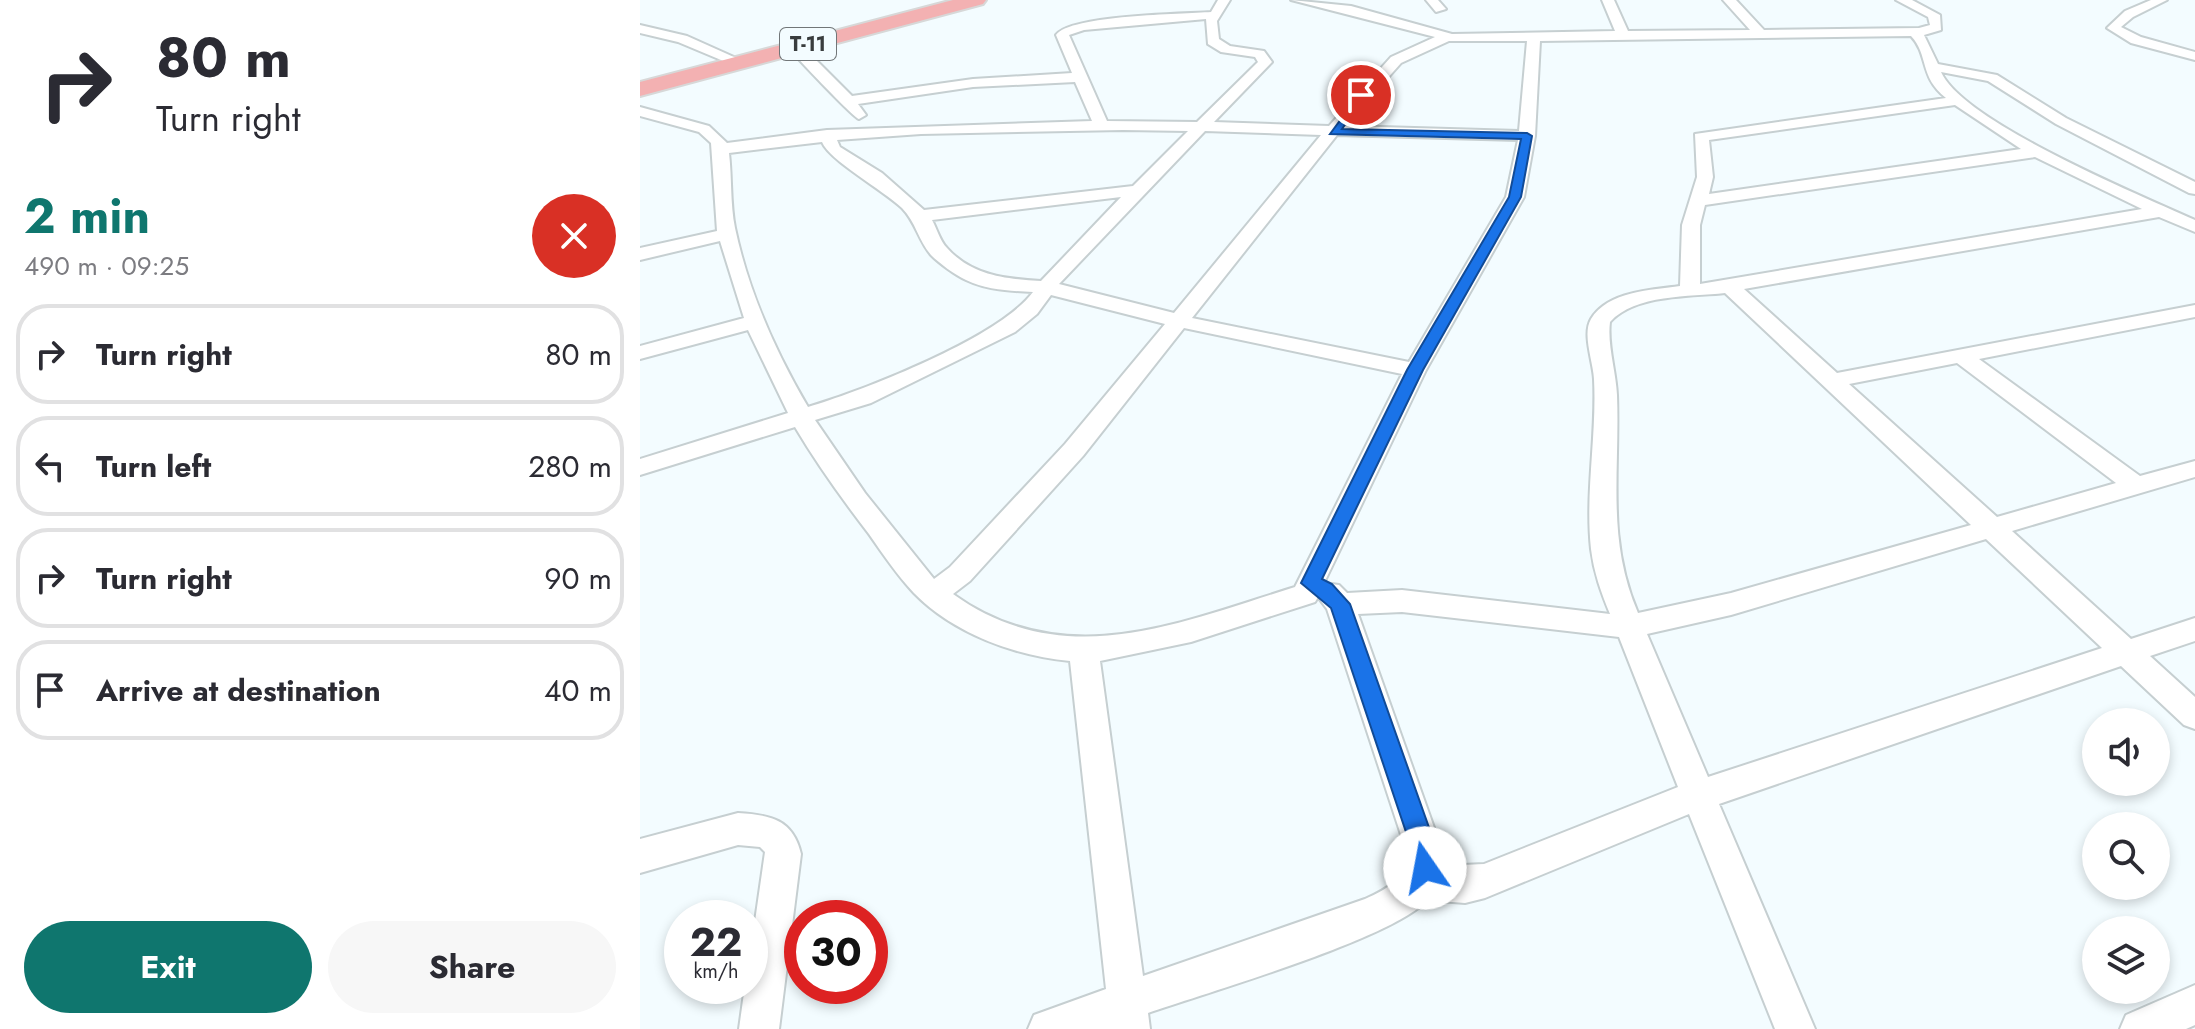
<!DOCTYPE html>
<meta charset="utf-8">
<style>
:root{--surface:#fff;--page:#f7f7f7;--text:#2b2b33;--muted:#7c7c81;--line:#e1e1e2;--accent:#0f766e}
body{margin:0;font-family:Jost,sans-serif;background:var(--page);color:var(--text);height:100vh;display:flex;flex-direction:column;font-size:30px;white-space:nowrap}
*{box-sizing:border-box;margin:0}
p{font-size:26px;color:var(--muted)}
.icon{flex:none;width:44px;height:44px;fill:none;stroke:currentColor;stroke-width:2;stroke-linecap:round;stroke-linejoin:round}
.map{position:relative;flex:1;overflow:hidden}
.sheet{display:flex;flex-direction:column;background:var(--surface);width:640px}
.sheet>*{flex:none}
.top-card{background:#fff;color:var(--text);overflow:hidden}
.tools{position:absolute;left:1442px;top:708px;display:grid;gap:16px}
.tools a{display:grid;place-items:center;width:88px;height:88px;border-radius:50%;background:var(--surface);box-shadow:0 4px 12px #0003;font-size:40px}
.speed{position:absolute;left:24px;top:900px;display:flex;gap:16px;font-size:40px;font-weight:700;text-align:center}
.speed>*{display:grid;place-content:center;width:104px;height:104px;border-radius:50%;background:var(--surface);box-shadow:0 4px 12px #0003;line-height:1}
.speed small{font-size:20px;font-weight:400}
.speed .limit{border:12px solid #d22;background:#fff;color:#111}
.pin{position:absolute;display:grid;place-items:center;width:68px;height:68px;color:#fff;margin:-34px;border:4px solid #fff;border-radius:50%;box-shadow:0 2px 8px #0007}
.me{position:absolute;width:88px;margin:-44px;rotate:348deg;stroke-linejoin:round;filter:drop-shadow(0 0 6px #0008)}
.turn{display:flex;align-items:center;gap:28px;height:168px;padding:0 24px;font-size:36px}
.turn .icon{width:104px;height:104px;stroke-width:2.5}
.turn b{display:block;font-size:56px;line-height:68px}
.round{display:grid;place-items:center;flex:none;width:84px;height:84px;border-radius:42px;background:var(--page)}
.overview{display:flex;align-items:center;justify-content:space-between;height:136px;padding:0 24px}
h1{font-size:48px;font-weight:700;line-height:60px;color:var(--accent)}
.primary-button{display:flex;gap:16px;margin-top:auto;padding:16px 24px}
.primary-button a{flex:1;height:92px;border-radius:48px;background:var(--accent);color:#fff;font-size:32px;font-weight:700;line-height:92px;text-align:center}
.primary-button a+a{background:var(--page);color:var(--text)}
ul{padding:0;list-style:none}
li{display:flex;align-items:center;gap:24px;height:100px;margin:0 16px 12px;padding:0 8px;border:4px solid var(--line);border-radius:32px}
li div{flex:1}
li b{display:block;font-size:30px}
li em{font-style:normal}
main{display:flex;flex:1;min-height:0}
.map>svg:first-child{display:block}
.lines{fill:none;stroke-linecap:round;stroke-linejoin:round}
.street-casing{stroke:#c6cfd1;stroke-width:4}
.highway-casing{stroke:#d7d8d8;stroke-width:4}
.street{fill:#fff;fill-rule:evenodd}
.highway{fill:#f3b1b2;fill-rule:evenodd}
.route{fill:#1a73e8;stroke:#114b97;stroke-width:2}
.labels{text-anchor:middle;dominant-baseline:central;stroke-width:7;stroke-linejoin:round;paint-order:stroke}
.shield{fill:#f3fcff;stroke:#717678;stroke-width:2}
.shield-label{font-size:20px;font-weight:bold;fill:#393d3e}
</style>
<main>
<section class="sheet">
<div class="top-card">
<div class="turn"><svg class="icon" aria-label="right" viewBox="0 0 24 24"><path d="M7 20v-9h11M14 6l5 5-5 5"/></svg><div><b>80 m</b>Turn right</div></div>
</div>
<div class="overview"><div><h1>2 min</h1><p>490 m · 09:25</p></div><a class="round" style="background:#d93025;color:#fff"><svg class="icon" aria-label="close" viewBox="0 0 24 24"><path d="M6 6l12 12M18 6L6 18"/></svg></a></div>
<ul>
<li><svg class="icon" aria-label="right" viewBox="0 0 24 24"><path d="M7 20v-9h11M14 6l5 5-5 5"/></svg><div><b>Turn right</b></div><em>80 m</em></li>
<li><svg class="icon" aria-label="left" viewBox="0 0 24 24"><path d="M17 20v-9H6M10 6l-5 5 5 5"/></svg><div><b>Turn left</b></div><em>280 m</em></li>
<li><svg class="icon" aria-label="right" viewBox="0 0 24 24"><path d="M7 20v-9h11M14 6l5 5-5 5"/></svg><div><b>Turn right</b></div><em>90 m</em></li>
<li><svg class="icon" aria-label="arrive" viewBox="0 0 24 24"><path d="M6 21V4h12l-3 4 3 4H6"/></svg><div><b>Arrive at destination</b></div><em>40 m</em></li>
</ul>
<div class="primary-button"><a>Exit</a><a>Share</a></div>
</section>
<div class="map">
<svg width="1555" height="1029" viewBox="0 0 1555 1029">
<rect width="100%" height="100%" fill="#f3fcff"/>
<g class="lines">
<defs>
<g id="street">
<path d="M578 0H590L577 21 579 39 590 46 624 51 632 62 574 122 689 126 751 57 795 37 651 0 711 6 812 34 975 31 962 0H974L988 31 1110 30 1083 0H1096L1124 30 1279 28 1290 25 1288 17 1256 0H1272L1300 15 1301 30 1284 35 1298 64 1357 75 1426 118 1555 182V194L1549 193 1416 124 1348 81 1301 72C1323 122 1500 195 1555 220V232L1519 217 1104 289 1197 373 1555 305V317L1339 359 1500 476 1555 461V477L1372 531 1491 639 1555 618V641L1510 656 1555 697V729L1544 725 1481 666 1079 804 1175 1029H1135L1049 814 845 898 825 903 787 900C755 938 565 993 508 1013L510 1029H388L394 1015 466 989 430 661C375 656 313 633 274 593 257 575 243 554 229 534 202 499 177 464 155 427L0 475V459L148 413 108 330 0 359V346L104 318 80 241 0 260V248L77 231 71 143 59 132 0 116V107L69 126 87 143 187 130 452 121 435 82 333 87 218 104 226 115 219 119C213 117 156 57 148 47L160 44 212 96 333 79 432 73 416 35C430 15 543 14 571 12ZM566 19 568 44 581 52 615 57 618 62 557 122 467 121 429 35 444 30ZM1271 36C1289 55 1279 77 1306 98L1055 134 1057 177 1042 225 1040 286C1012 290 968 291 951 319 942 334 953 361 954 379 957 435 945 493 951 549 954 573 961 592 970 614L762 590 707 593 699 585 684 583 786 370 884 197 895 136 900 41ZM809 41H887L879 131 705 126 761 63ZM1315 105 1381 149 1069 194 1073 177 1069 140ZM483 130 548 131 493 186 284 210 242 173 200 147 197 140 281 134ZM565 131 681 135 534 313 419 284ZM697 135 878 140 866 197 769 362 552 318ZM182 142C189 160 243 190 262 208 276 222 278 240 291 255 299 263 315 275 326 280 347 290 370 291 393 292 359 338 224 390 168 407 136 353 108 290 95 228 90 203 92 178 89 153ZM1395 157 1502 209 1060 284V225L1065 205ZM481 197 401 281C367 279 332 276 307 248 300 241 297 229 292 220ZM1085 293 1331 525 1091 593 998 613C966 539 980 473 977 395 976 371 967 345 970 322 995 294 1050 297 1085 293ZM411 295 525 324 425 444 310 567 294 579 225 493 175 420 231 403 375 332 397 314ZM544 328 762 374 655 587C539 623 424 674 313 594L330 581 443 456ZM1317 363 1476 483 1357 517 1209 384ZM1346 539 1462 648 1068 777 1007 634 1091 615ZM678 597 687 609 767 853C764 879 748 889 725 899L503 976 460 661 551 642 675 602ZM762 612 979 637 1038 787 844 864 801 866 803 853 718 614Z"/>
<path d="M786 0H798L806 9 796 12Z"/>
<path d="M1511 0H1527L1493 17 1481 27 1501 37 1555 52V60L1491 43 1467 28 1485 11Z"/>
<path d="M0 25 47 36 105 62 93 65 38 42 0 33Z"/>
<path d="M98 813C130 815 153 819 161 854L139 1029H99L105 986H110V956L125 852 120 847 98 845 0 873V839Z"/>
<path d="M1555 985V1025L1546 1029H1480L1486 1015Z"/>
</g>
<path id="highway" d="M313 0H346L343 4 0 96V82Z"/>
</defs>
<!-- street casing -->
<use href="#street" class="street-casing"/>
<!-- highway casing -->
<use href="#highway" class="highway-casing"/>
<!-- street -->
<use href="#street" class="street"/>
<!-- highway -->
<use href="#highway" class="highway"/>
</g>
<!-- route -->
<path class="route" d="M721 92 726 95 702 129 887 133 892 136 881 197 783 370 682 579 692 584 710 604 798 853 794 876 785 880 776 876 773 853 691 608 661 583 767 370 869 197 881 139 690 134Z"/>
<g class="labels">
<!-- shield labels -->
<rect class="shield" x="140" y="28" width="56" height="32" rx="6"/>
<g class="shield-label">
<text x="168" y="44">T-11</text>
</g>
</g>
</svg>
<div class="tools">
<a><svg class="icon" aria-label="sound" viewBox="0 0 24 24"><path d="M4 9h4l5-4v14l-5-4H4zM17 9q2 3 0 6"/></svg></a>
<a><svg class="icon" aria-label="search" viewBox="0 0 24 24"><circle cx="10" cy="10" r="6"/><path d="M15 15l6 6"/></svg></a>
<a><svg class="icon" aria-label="layers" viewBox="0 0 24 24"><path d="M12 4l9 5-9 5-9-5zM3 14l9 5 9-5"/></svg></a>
</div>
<div class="speed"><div>22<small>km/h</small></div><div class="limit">30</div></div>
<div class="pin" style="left:721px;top:95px;background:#d93025"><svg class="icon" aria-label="arrive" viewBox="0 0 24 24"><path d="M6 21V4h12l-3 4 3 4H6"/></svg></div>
<svg class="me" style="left:785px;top:868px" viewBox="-20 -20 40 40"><circle r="19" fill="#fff"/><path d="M0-13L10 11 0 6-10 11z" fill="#1a73e8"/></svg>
</div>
</main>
